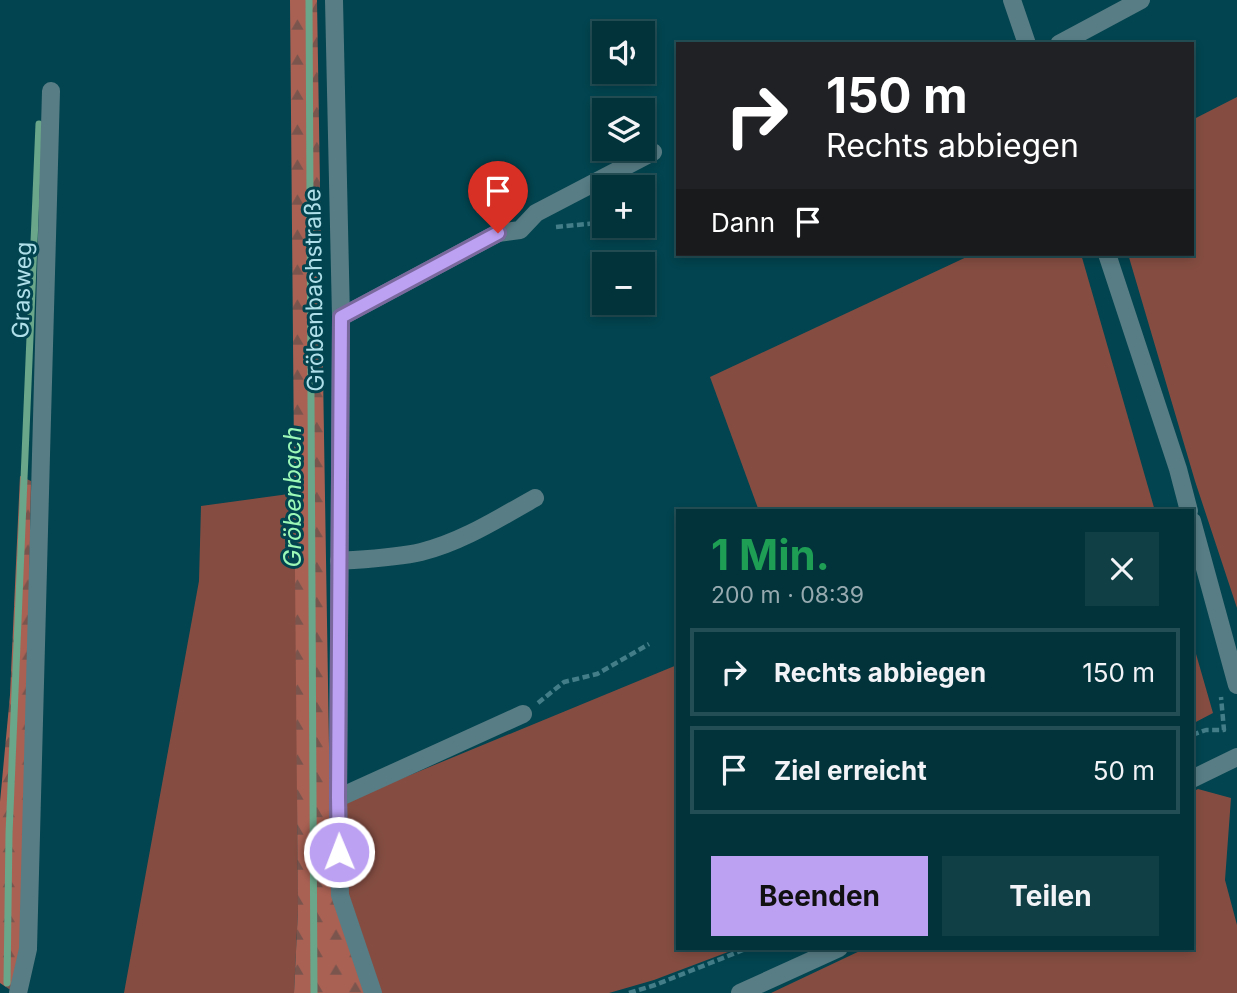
<!DOCTYPE html>
<html lang="de">
<meta charset="utf-8">
<style>
:root{--surface:#02333b;--page:#103f46;--text:#f1f3f6;--muted:#96aaaf;--line:#234e55;--accent:#bca0f2}
body{margin:0;font-family:Inter,sans-serif;background:var(--page);color:var(--text);height:100vh;display:flex;flex-direction:column;font-size:26px;white-space:nowrap}
*{box-sizing:border-box;margin:0}
p{font-size:23px;color:var(--muted)}
.icon{flex:none;width:38px;height:38px;fill:none;stroke:currentColor;stroke-width:2;stroke-linecap:round;stroke-linejoin:round}
.map{position:relative;flex:1;overflow:hidden}
.panel{position:absolute;left:676px;top:509px;width:518px;height:441px;display:flex;flex-direction:column;background:var(--surface);border-radius:0px;box-shadow:0 4px 10px #0003,0 0 0 2px var(--line)}
.panel>*{flex:none}
.hud{position:absolute;left:676px;top:42px;width:518px;height:214px;border-radius:0px;box-shadow:0 4px 10px #0003,0 0 0 2px var(--line);background:#202124;color:#fff;overflow:hidden}
.fabs{position:absolute;left:592px;top:21px;display:grid;gap:14px}
.fabs a{display:grid;place-items:center;width:63px;height:63px;border-radius:0px;background:var(--surface);box-shadow:0 4px 10px #0003,0 0 0 2px var(--line);font-size:35px}
.pin{position:absolute;display:grid;place-items:center;width:60px;height:60px;color:#fff;margin:-72px -30px;border-radius:50% 50% 50% 0;rotate:-45deg;box-shadow:0 0 7px #0007}
.pin .icon{rotate:45deg}
.me{position:absolute;width:77px;margin:-38px;rotate:359deg;stroke-linejoin:round;filter:drop-shadow(0 0 5px #0008)}
.turn{display:flex;align-items:center;gap:24px;height:147px;padding:0 35px;font-size:32px}
.turn .icon{width:91px;height:91px;stroke-width:2.5}
.turn b{display:block;font-size:49px;line-height:60px}
.then{display:flex;align-items:center;height:66px;padding:0 35px;background:#0003;gap:14px;font-size:26px}
.round{display:grid;place-items:center;flex:none;width:74px;height:74px;border-radius:0px;background:var(--page)}
.summary{display:flex;align-items:center;justify-content:space-between;height:119px;padding:0 35px}
h1{font-size:42px;font-weight:700;line-height:52px;color:#1e9e55}
.primary-button{display:flex;gap:14px;margin-top:auto;padding:14px 35px}
.primary-button a{flex:1;height:80px;border-radius:0px;background:var(--accent);color:#111;font-size:28px;font-weight:700;line-height:80px;text-align:center}
.primary-button a+a{background:var(--page);color:var(--text)}
ul{padding:0;list-style:none}
li{display:flex;align-items:center;gap:21px;height:88px;margin:0 14px 10px;padding:0 21px;border:4px solid var(--line);border-radius:0px}
li div{flex:1}
li b{display:block;font-size:26px}
li em{font-style:normal}
.map>svg:first-child{display:block}
.green{fill:#854d42}
.forest{fill:url(#forest-firs)}
.lines{fill:none;stroke-linecap:round;stroke-linejoin:round}
.stream{stroke:#6aa689;stroke-width:7}
.path{stroke:#427d88;stroke-width:4.5;stroke-dasharray:7 3.5;stroke-linecap:butt}
.minor{stroke:#587d85;stroke-width:18}
.route-casing{stroke:#7a689d;stroke-width:18}
.route{stroke:#bca0f2;stroke-width:12}
.labels{text-anchor:middle;dominant-baseline:central;stroke-width:6;stroke-linejoin:round;paint-order:stroke}
.street-label{font-size:23px;fill:#afdfe9;stroke:#02444f}
.water-label{font-size:24px;font-style:italic;fill:#9cf8b6;stroke:#02444f}
</style>
<div class="map">
<svg width="1237" height="993" viewBox="0 0 1237 993">
<defs>
<pattern id="forest-firs" width="22" height="20" patternUnits="userSpaceOnUse" patternTransform="scale(1.75)"><rect width="22" height="20" fill="#a96153"/><path d="M5 1l3.5 6h-7zM16 11l3.5 6h-7z" fill="#7a554e"/></pattern>
</defs>
<rect width="100%" height="100%" fill="#02444f"/>
<!-- green -->
<g class="green">
<path d="M1237 97V608L1195 481 1128 254H1192V120Z"/>
<path d="M973 254H1081L1155 511H759L710 377Z"/>
<path d="M296 493 298 909 294 993H124L199 581 201 506Z"/>
<path d="M1192 640 1213 713 1192 724V639Z"/>
<path d="M677 665V948L736 949 654 980 609 993H366L330 808Z"/>
<path d="M1198 789 1231 798 1225 880 1237 925V993H771L864 949 1192 948V792Z"/>
</g>
<!-- forest -->
<g class="forest">
<path d="M290 0H317L330 808 366 993H294L298 909Z"/>
<path d="M20 476 31 481 23 946 15 993 0 983V802L10 695Z"/>
</g>
<g class="lines">
<!-- stream -->
<g class="stream">
<path d="M309 0 314 993"/>
<path d="M7 983 9 834 39 124"/>
</g>
<!-- path -->
<g class="path">
<path d="M556 227 597 223"/>
<path d="M538 703 564 682 597 674 649 644"/>
<path d="M1192 735 1206 730H1224L1221 697"/>
<path d="M629 993 655 985 748 948"/>
</g>
<!-- minor -->
<g class="minor">
<path d="M334 0 341 317 338 798 340 895 373 993"/>
<path d="M1012 0 1027 44"/>
<path d="M1059 44 1141 0"/>
<path d="M1107 254 1178 469 1189 511"/>
<path d="M341 317 498 233 520 230 536 213 653 152"/>
<path d="M1192 521 1237 685"/>
<path d="M339 561C366 559 395 558 421 552 462 542 499 518 535 498"/>
<path d="M1192 779 1237 757"/>
<path d="M338 798 523 714"/>
<path d="M18 993 28 949C34 663 44 377 51 91"/>
<path d="M740 993 839 948"/>
</g>
</g>
<g class="lines">
<defs>
<path id="route" d="M339 852 338 798 341 317 498 233"/>
</defs>
<!-- route casing -->
<use href="#route" class="route-casing"/>
<!-- route -->
<use href="#route" class="route"/>
</g>
<g class="labels">
<!-- street labels -->
<g class="street-label">
<text transform="translate(22 290) rotate(-88)">Grasweg</text>
<text transform="translate(314 290) rotate(-91)">Gröbenbachstraße</text>
</g>
<!-- water labels -->
<g class="water-label">
<text transform="translate(292 497) rotate(-90)">Gröbenbach</text>
</g>
</g>
</svg>
<div class="fabs">
<a><svg class="icon" aria-label="sound" viewBox="0 0 24 24"><path d="M4 9h4l5-4v14l-5-4H4zM17 9q2 3 0 6"/></svg></a>
<a><svg class="icon" aria-label="layers" viewBox="0 0 24 24"><path d="M12 4l9 5-9 5-9-5zM3 14l9 5 9-5"/></svg></a>
<a>+</a>
<a>−</a>
</div>
<div class="pin" style="left:498px;top:233px;background:#d93025"><svg class="icon" aria-label="arrive" viewBox="0 0 24 24"><path d="M6 21V4h12l-3 4 3 4H6"/></svg></div>
<svg class="me" style="left:339px;top:852px" viewBox="-20 -20 40 40"><circle r="17" fill="#bca0f2" stroke="#fff" stroke-width="3"/><path d="M0-11L8 9 0 5-8 9z" fill="#fff"/></svg>
<div class="hud">
<div class="turn"><svg class="icon" aria-label="right" viewBox="0 0 24 24"><path d="M7 20v-9h11M14 6l5 5-5 5"/></svg><div><b>150 m</b>Rechts abbiegen</div></div>
<div class="then">Dann<svg class="icon" aria-label="arrive" viewBox="0 0 24 24"><path d="M6 21V4h12l-3 4 3 4H6"/></svg></div>
</div>
<section class="panel">
<div class="summary"><div><h1>1 Min.</h1><p>200 m · 08:39</p></div><a class="round"><svg class="icon" aria-label="close" viewBox="0 0 24 24"><path d="M6 6l12 12M18 6L6 18"/></svg></a></div>
<ul>
<li><svg class="icon" aria-label="right" viewBox="0 0 24 24"><path d="M7 20v-9h11M14 6l5 5-5 5"/></svg><div><b>Rechts abbiegen</b></div><em>150 m</em></li>
<li><svg class="icon" aria-label="arrive" viewBox="0 0 24 24"><path d="M6 21V4h12l-3 4 3 4H6"/></svg><div><b>Ziel erreicht</b></div><em>50 m</em></li>
</ul>
<div class="primary-button"><a>Beenden</a><a>Teilen</a></div>
</section>
</div>
